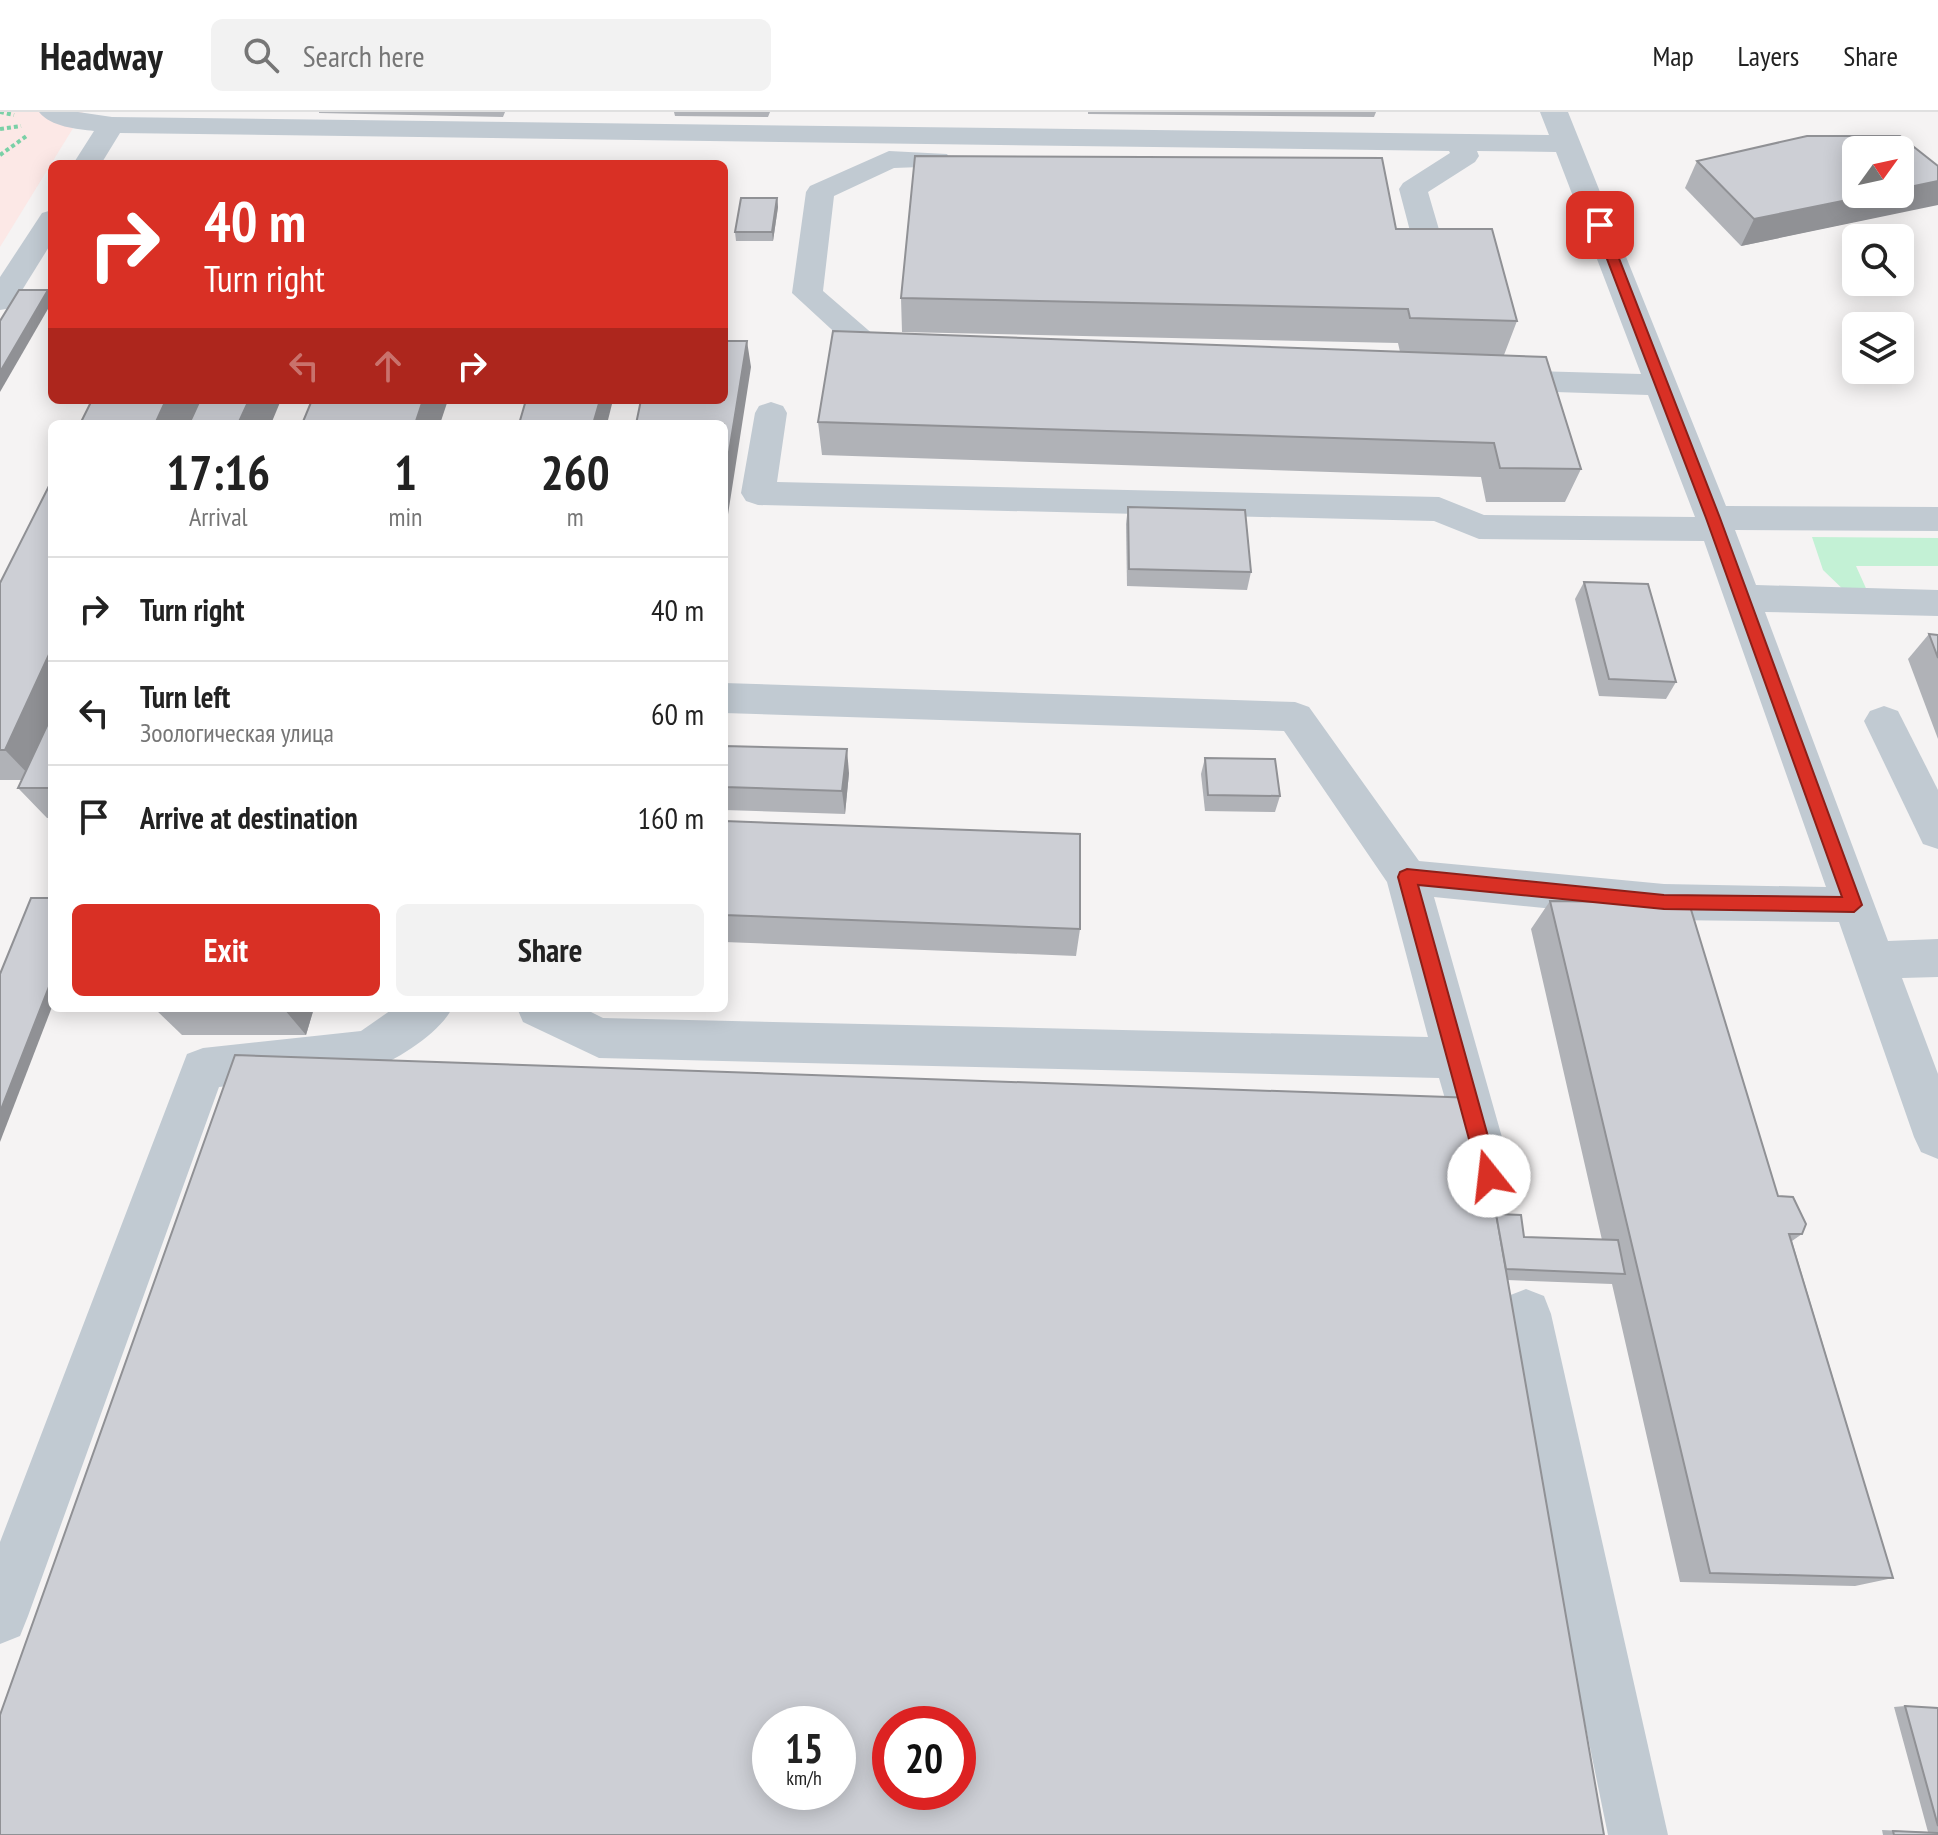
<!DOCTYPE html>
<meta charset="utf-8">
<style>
:root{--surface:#fff;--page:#f2f2f2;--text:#222;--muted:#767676;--line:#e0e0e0;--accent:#d93025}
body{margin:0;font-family:"PT Sans Narrow",sans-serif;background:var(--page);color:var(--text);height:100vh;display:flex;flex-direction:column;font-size:30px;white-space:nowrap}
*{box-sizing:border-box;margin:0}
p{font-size:26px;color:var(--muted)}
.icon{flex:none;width:44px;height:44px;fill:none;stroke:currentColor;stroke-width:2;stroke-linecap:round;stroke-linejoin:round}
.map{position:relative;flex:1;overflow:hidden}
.drawer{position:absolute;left:48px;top:308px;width:680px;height:592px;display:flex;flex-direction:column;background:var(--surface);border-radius:12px;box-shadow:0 4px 20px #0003}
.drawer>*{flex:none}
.top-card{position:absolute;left:48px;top:48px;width:680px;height:244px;border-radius:12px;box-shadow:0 4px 20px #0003;background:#d93025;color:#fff;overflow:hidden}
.needle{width:52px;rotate:57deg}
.fabs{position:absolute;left:1842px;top:24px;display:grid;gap:16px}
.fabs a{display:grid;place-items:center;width:72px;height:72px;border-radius:12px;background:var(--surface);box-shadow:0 4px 20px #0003;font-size:40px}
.speed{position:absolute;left:752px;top:1594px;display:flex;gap:16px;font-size:40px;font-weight:700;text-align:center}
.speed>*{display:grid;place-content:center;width:104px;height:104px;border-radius:50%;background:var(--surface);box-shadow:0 4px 20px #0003;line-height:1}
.speed small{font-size:20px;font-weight:400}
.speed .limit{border:12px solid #d22;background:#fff;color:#111}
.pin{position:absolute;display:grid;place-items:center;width:68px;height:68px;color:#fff;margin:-34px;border-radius:16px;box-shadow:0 4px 12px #0006}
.me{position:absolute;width:88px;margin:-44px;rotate:344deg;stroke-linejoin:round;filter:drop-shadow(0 0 6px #0008)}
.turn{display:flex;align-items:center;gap:28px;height:168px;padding:0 24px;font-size:36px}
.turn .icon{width:104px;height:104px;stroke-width:2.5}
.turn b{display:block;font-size:56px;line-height:68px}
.lanes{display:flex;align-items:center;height:76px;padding:0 24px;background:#0003;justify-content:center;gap:40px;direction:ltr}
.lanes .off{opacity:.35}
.eta{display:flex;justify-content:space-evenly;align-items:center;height:136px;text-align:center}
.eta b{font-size:48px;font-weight:800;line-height:56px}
.primary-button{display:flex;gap:16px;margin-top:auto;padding:16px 24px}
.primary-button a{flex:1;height:92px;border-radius:12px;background:var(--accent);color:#fff;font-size:32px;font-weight:800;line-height:92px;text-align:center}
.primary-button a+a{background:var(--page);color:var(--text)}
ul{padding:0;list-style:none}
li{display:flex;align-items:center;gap:24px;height:104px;padding:0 24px;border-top:2px solid var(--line)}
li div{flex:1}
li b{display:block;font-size:30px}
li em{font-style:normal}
header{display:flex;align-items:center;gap:48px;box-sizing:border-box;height:112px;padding:0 40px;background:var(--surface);border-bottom:2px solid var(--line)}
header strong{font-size:38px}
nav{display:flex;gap:44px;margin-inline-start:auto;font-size:28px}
.search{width:560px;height:72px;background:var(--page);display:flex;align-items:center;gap:20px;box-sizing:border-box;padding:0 28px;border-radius:12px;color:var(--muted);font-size:30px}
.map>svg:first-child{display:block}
.medical{fill:#fce8e6}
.green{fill:#c3f1d5}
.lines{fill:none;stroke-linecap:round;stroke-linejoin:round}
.path{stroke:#7ad0a6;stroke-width:4;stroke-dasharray:4 3;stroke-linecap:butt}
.minor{fill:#c1cad2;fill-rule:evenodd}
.wall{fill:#b0b2b7}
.shaded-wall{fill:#909195}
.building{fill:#cdcfd5;stroke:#909195;stroke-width:2;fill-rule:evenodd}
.route{fill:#d93025;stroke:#8d1f18;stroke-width:2}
</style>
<header>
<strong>Headway</strong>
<div class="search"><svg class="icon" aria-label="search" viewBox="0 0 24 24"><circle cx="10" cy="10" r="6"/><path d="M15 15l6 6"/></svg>Search here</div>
<nav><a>Map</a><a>Layers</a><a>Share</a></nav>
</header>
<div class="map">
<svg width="1938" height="1723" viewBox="0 0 1938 1723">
<rect width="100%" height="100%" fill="#f5f3f3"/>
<!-- medical -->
<path class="medical" d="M0 0H83L0 135Z"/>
<!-- green -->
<path class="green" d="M1812 425 1938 426V454H1856L1869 483 1848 482 1823 458Z"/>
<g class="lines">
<!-- path -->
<g class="path">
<path d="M0 0 14 3"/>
<path d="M0 17 21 14"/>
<path d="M0 43 28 23"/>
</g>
<!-- minor -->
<g class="minor">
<path d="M39 0H78L112 5 1549 23 1540 0H1568L1726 394 1938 395V419L1735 418 1756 473 1938 478V504L1765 500 1888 829 1938 827V865L1902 866 1938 962V1047L1921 1040 1914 1025 1839 810 1664 808 1434 785 1507 1043 1500 1059 1483 1065 1466 1059 1439 966 599 946 523 910 517 896H583L603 906 1428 925 1387 770 1284 619 724 601V571L1295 590 1309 595 1419 749 1664 772 1826 775 1704 429 1479 427 1434 409 758 393 746 389 741 381 755 301 759 294 771 290 783 294 787 301 777 370 1439 385 1484 403 1695 405 1648 283 1496 278 1485 275 1480 268 1485 261 1496 258 1641 262 1556 40 1477 39 1479 44 1475 50 1428 80 1445 138 1441 144 1430 147 1419 144 1415 138 1399 77 1403 71 1450 41 1449 39 120 21 101 52H73L94 19C77 17 51 15 39 0Z"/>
<path d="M889 39 947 42 951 48 947 54 894 56 834 84 823 179 875 224 919 228 924 235 919 242 908 245 856 240 792 181 806 80 810 74Z"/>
<path d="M52 98V130L11 196 0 198V165L42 101Z"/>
<path d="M1884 594 1898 599 1938 678V737L1923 732 1864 609 1870 599Z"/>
<path d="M394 896H452C441 920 396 949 370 958L219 975 28 1504 20 1524 0 1532V1430L187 942 203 936 361 919Z"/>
<path d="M1526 1177 1544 1184 1551 1202 1668 1723H1608L1501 1202 1508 1184Z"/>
</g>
</g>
<!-- wall -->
<g class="wall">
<path d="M319 0H505L503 5 319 1Z"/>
<path d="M674 0H770L768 5 675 4Z"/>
<path d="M1088 0H1376L1374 5 1088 2Z"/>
<path d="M1697 49 1938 54V92L1741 134 1685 76Z"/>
<path d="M777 86 778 95 773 129H736L735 120Z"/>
<path d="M1396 117 1517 209 1504 243 1581 357 1565 390H1486L1481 365 822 343 818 310 1400 240 1398 231 902 220 901 186Z"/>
<path d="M52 368V706H47L18 676 22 668H0V471Z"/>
<path d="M1128 395 1251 460 1247 478 1127 474 1126 412Z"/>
<path d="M1584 470 1676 570 1666 587 1599 584 1575 487Z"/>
<path d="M1929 522 1938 523V627L1908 547Z"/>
<path d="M724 634 849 661 845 702 724 698Z"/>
<path d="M1205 646 1280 684 1275 700 1205 699 1201 662Z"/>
<path d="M724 709 1080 817 1076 844 724 830Z"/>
<path d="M1550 789 1778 1084 1802 1122 1792 1129 1893 1466 1855 1474 1680 1470 1612 1172 1507 1168 1496 1102 1524 1125 1602 1128 1531 817Z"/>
<path d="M156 896H314L306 923H182L155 897Z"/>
<path d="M1905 1594 1938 1596V1723H1883L1882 1718 1928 1720 1894 1595Z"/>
</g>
<!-- shaded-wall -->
<g class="shaded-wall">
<path d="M1938 69V93L1741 134 1754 107 1877 82H1900V77Z"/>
<path d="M777 86 778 95 773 129 772 120Z"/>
<path d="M48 178 52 184V190L0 280V260Z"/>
<path d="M747 229 751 255 724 428V371Z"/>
<path d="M166 288H201L190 312H155Z"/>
<path d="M249 288H281L271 312H238Z"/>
<path d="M423 288H448L440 312H415Z"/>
<path d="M600 288H613L607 312H593Z"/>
<path d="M52 536V626L34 668 5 638Z"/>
<path d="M847 637 849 661 845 702 842 679Z"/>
<path d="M52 867V895L0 1030V1000Z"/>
<path d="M284 896H314L306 923 284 897Z"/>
</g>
<!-- building -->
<g class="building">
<path d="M1807 24H1900L1938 54V69L1900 77V38H1856V82H1877L1754 107 1697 49Z"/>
<path d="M915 44 1382 46 1396 117H1492L1517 209 1410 206 1408 197 901 186Z"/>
<path d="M741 86H777L772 120H735Z"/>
<path d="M19 178H48L0 260V209Z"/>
<path d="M833 219 1546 245 1581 357 1500 356 1494 331 818 310Z"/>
<path d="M724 229H747L724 371V312H636L641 288H724Z"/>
<path d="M92 288H166L155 312H80Z"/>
<path d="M200 288H249L238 312H189Z"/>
<path d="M312 288H423L415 312H302Z"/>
<path d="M526 288H600L593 312H519Z"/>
<path d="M52 368V536L5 638H0V471Z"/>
<path d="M1128 395 1245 398 1251 460 1129 457Z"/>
<path d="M1584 470 1648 472 1676 570 1609 567Z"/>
<path d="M1929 522 1938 523V546Z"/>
<path d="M52 603V676H18Z"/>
<path d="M724 634 847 637 842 679 724 675Z"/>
<path d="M1205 646 1275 647 1280 684 1208 683Z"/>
<path d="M724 709 1080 722V817L724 803Z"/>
<path d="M31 786H52V867L0 1000V862Z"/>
<path d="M1550 789 1689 791 1778 1084 1793 1085 1806 1112 1802 1122H1789L1893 1466 1710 1461Z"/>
<path d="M156 896H284V897H155Z"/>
<path d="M235 943 1476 986 1604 1723H0V1603ZM770 1612H838V1680H770ZM890 1612H958V1680H890Z"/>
<path d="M1496 1102 1521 1103 1524 1125 1618 1128 1625 1162 1506 1157Z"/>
<path d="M1905 1594 1938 1596V1714Z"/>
<path d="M1893 1719 1938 1721V1723H1894Z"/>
</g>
<!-- route -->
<path class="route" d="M1600 109 1606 113 1720 406 1862 793 1854 800 1664 797 1418 773 1499 1064 1496 1071 1489 1073 1482 1071 1479 1064 1398 765 1400 760 1407 757 1664 783 1842 785 1706 406 1594 113Z"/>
</svg>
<div class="fabs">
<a><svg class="needle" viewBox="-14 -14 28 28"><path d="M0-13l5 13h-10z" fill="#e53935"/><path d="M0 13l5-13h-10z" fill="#767676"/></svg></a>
<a><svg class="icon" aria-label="search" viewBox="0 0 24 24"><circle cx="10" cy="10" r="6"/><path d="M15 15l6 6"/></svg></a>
<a><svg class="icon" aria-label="layers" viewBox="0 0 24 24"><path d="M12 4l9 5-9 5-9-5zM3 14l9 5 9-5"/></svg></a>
</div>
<div class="speed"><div>15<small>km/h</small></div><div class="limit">20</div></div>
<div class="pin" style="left:1600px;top:113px;background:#d93025"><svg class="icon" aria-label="arrive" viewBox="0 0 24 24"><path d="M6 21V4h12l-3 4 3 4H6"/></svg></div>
<svg class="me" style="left:1489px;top:1064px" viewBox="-20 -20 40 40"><circle r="19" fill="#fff"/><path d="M0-13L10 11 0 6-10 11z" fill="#d93025"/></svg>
<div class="top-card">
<div class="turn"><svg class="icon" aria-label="right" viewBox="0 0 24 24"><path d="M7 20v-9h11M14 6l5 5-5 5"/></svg><div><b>40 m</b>Turn right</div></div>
<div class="lanes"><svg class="icon off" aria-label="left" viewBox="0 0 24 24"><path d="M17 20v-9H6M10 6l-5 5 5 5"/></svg><svg class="icon off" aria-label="ahead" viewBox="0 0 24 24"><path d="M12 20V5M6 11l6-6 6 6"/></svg><svg class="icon" aria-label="right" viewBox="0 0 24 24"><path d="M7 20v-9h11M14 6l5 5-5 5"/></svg></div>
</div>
<section class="drawer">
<div class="eta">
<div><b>17:16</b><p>Arrival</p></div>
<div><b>1</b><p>min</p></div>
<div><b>260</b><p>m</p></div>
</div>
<ul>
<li><svg class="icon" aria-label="right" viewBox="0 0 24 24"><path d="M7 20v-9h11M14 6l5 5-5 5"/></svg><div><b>Turn right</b></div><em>40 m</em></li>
<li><svg class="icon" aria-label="left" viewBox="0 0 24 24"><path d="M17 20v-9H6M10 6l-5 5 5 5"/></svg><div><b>Turn left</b><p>Зоологическая улица</p></div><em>60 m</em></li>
<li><svg class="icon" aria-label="arrive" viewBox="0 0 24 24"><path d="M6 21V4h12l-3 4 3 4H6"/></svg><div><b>Arrive at destination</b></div><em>160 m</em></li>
</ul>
<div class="primary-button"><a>Exit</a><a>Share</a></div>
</section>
</div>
